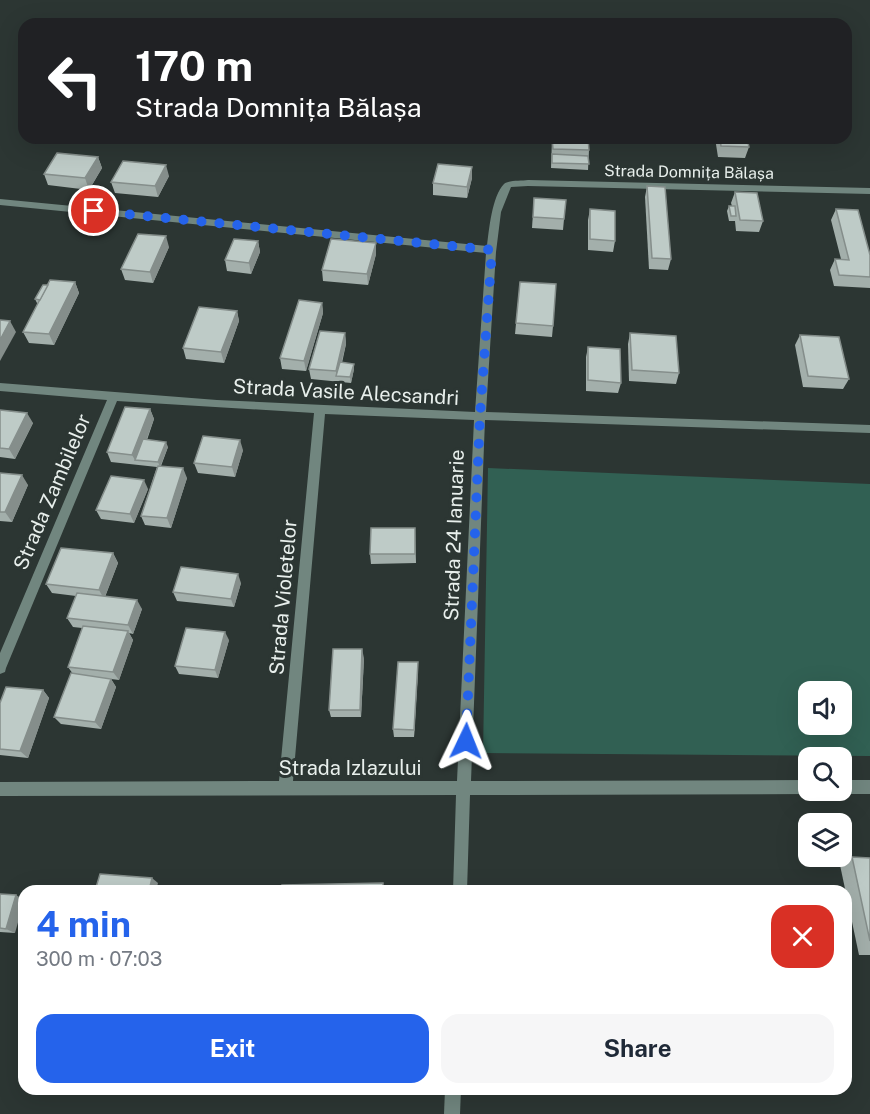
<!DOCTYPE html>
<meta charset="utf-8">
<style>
:root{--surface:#fff;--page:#f6f6f7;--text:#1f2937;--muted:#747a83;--accent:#2563eb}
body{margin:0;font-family:"Public Sans",sans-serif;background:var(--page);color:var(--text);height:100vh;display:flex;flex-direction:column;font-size:22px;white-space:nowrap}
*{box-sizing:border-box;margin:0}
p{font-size:20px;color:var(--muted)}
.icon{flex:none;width:33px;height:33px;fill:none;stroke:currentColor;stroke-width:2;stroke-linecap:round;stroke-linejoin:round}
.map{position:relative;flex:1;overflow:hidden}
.details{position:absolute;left:18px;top:885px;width:834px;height:210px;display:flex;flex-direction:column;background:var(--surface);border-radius:18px;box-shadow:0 6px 24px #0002}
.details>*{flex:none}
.top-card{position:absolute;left:18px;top:18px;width:834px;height:126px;border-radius:18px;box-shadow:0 6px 24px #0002;background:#202124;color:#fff;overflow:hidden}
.controls{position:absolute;left:798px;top:681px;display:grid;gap:12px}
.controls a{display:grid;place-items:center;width:54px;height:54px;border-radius:12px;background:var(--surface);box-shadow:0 6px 24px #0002;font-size:30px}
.pin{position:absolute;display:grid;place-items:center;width:51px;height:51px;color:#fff;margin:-26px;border:3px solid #fff;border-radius:50%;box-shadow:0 2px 6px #0007}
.me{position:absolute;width:66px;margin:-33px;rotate:2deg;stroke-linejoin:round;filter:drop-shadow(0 0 4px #0008)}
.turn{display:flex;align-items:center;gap:21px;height:126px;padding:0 18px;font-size:27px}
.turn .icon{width:78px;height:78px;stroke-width:2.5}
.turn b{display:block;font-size:42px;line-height:51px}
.round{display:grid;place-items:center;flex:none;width:63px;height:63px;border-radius:18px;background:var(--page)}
.headline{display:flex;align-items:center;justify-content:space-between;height:102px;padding:0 18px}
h1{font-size:36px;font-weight:700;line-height:45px;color:var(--accent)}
.cta{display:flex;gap:12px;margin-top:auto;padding:12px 18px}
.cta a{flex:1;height:69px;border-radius:18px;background:var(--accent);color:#fff;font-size:24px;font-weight:700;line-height:69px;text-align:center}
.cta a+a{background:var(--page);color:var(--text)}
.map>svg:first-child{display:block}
.green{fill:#316053;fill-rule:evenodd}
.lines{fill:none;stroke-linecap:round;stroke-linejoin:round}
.minor{fill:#71867f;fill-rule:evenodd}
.wall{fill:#a3afab}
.shaded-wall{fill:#858e8b}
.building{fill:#becbc7;stroke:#858e8b;stroke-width:1.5}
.route{stroke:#2563eb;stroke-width:10;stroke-dasharray:0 18}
.labels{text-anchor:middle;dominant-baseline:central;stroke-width:6;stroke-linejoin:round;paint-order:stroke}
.far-street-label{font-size:16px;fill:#e8efec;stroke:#2c3633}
.street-label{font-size:20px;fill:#e8efec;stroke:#2c3633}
</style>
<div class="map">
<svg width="870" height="1114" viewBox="0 0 870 1114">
<rect width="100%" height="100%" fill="#2c3633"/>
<!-- green -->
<path class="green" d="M488 468 870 484V756L483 753ZM808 692H842V724H808Z"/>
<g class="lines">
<!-- minor -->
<g class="minor">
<path d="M528 180 870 188V194L528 186 511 187 501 212 496 252 486 412 870 425V433L485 420 471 781 808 780V790L813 792 808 794 470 795 467 891H453L456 795 0 796V782L279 781 314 413 117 401 6 668 5 672 0 674V653L107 400 0 391V383L217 400 475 412 486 253 0 205V199L487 246C489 230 492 196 504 184 509 180 521 181 528 180ZM325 414 474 420 457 781H293Z"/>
<path d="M842 780H870V794H842L837 792 842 790Z"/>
<path d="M445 1089H461L460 1114H444Z"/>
</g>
</g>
<!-- wall -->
<g class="wall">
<path d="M552 138H588L589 150 588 170 551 168Z"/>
<path d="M715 138H747L749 147 745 158 718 157Z"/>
<path d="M98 157 102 168 89 190 48 185 44 174Z"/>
<path d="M169 176 158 197 115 193 111 182Z"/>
<path d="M472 178 467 198 433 195V183Z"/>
<path d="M647 186 671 259 668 270 649 269 645 197Z"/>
<path d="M735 192 763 221 759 232 736 231 735 221H729L727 211 729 206H732L731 203Z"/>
<path d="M534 198 564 219 563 230 532 228Z"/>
<path d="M590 209 615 241 613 252 588 250V220Z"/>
<path d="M836 209 870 255V288L834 286 830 270 835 259H841L831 220Z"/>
<path d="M258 241 260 252 251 274 227 271 225 260Z"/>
<path d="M169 247 153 283 125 280 121 269Z"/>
<path d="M376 254 368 285 323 281 322 270Z"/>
<path d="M75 282 79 293 54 345 29 343 23 332 38 305 35 299 48 285Z"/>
<path d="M520 282 553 326 552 337 515 334Z"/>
<path d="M322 303 323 313 306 371 282 369 280 358Z"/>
<path d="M237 311 239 321 224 363 186 359 183 348Z"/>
<path d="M345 333 346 344 342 363 354 369 351 383 311 379 309 369Z"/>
<path d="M630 333 679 373 676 384 629 381 628 344Z"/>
<path d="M800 335 849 379 843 389 803 387 795 345Z"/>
<path d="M588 347 621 383 618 393 586 391V357Z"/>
<path d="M150 409 154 419 147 440 168 447 161 466 187 478 171 528 145 525 141 516 157 467 111 462 107 452Z"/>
<path d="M0 410 33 423 15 459 0 457Z"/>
<path d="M243 450 235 477 198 473 194 463Z"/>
<path d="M0 473 28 485 12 522 0 521Z"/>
<path d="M148 489 134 523 101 519 96 510Z"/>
<path d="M415 528 416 563 371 564 370 554Z"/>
<path d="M113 553 118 563 105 597 142 609 133 634 129 633 133 640 119 680 111 679 116 687 101 729 61 724 54 717 73 674 68 667 82 628 73 627 67 618 76 596 52 593 46 584Z"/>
<path d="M241 583 234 607 177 601 173 592Z"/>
<path d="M229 640 218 678 179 674 175 666Z"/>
<path d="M364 658 361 717H331L329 710Z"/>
<path d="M418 670 414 737H394L393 729Z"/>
<path d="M43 690 49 698 28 758 0 755V703Z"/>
<path d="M852 857 870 858V955H859L840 865Z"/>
<path d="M0 894 15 933 0 932Z"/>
</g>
<!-- shaded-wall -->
<g class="shaded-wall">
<path d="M98 157 102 168 89 190 85 178Z"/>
<path d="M166 165 169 176 158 197 155 186Z"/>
<path d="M472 167V178L467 198V187Z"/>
<path d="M166 236 169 247 153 283 150 272Z"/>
<path d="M258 241 260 252 251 274 249 263Z"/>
<path d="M376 243V254L368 285 367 274Z"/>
<path d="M75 282 79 293 54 345 49 334Z"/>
<path d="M322 303 323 313 306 371 304 361Z"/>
<path d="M237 311 239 321 224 363 221 352Z"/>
<path d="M10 321 16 332 0 361V340Z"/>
<path d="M345 333 346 344 338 376H336V371Z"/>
<path d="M354 364V369L351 383 350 377Z"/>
<path d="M150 409 154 419 139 460H135L132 455Z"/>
<path d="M27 413 33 423 15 459 9 449Z"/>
<path d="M240 440 243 450 235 477 232 467Z"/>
<path d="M166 442 168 447 160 467 158 462Z"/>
<path d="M183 468 187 478 171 528 167 518Z"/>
<path d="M22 475 28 485 12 522 5 512Z"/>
<path d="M144 480 148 489 134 523 130 514Z"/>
<path d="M113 553 118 563 104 599 99 590Z"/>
<path d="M238 574 241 583 234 607 231 599Z"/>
<path d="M137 600 142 609 133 634 128 625Z"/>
<path d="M128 631 133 640 119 680 113 672Z"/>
<path d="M225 632 229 640 218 678 215 670Z"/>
<path d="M362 649 364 658 361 717 360 710Z"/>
<path d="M418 662V670L414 737V730Z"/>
<path d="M111 679 116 687 101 729 95 722Z"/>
<path d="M43 690 49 698 28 758 20 751Z"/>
<path d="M152 878 158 883 156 891H149Z"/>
<path d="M16 895 24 900V901L15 933 6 929Z"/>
</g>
<!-- building -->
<g class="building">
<path d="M552 138H588L589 150 553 149Z"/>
<path d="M720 138H747L749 147 721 146Z"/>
<path d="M57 153 98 157 85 178 44 174Z"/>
<path d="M552 154 588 156 589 164 552 163Z"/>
<path d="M123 161 166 165 155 186 111 182Z"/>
<path d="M438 164 472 167 467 187 433 183Z"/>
<path d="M647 186 665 187 671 259 652 258Z"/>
<path d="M735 192 757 193 763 221 740 220Z"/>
<path d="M534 198 566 200 564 219 533 217Z"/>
<path d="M729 206H735L736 216H731Z"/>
<path d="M590 209 615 211V241L590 239Z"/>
<path d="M836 209 858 210 870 255V277L839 275 835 259 849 260Z"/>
<path d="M138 234 166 236 150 272 121 269Z"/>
<path d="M234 239 258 241 249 263 225 260Z"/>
<path d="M331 239 376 243 367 274 322 270Z"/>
<path d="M50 280 75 282 49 334 23 332Z"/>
<path d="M520 282 556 284 553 326 516 323Z"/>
<path d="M43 285H48L40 300 35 299Z"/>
<path d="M299 300 322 303 304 361 280 358Z"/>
<path d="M199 307 237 311 221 352 183 348Z"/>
<path d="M0 320 10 321 0 340Z"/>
<path d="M320 331 345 333 336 371 309 369Z"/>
<path d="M630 333 676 336 679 373 632 370Z"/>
<path d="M800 335 839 337 849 379 808 376Z"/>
<path d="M588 347 620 349 621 383 588 380Z"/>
<path d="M340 362 354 364 350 377 336 376Z"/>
<path d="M125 407 150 409 132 455 107 452Z"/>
<path d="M0 410 27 413 9 449 0 448Z"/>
<path d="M203 436 240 440 232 467 194 463Z"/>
<path d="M143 439 166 442 158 462 135 460Z"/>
<path d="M158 466 183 468 167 518 141 516Z"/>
<path d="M0 473 22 475 5 512H0Z"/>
<path d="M111 476 144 480 130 514 96 510Z"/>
<path d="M371 528H415V554H370Z"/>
<path d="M61 548 113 553 99 590 46 584Z"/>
<path d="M181 567 238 574 231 599 173 592Z"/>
<path d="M77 593 137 600 128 625 67 618Z"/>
<path d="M83 626 128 631 113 672 68 667Z"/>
<path d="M186 628 225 632 215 670 175 666Z"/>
<path d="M333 649H362L360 710H329Z"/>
<path d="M398 662H418L414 730 393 729Z"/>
<path d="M71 673 111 679 95 722 54 717Z"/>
<path d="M6 687 43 690 20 751 0 749V703Z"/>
<path d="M852 857 870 858V941Z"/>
<path d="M100 874 152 878 149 891H95Z"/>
<path d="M383 883V891H282V885Z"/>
<path d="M0 894 16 895 6 929 0 928Z"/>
</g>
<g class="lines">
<!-- route -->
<path class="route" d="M94 211 492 250 480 416 466 741"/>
</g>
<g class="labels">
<!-- far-street labels -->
<g class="far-street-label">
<text transform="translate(689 172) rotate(1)">Strada Domnița Bălașa</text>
</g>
<!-- street labels -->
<g class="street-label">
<text transform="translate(346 392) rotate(3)">Strada Vasile Alecsandri</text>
<text transform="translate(52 492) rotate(-67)">Strada Zambilelor</text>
<text transform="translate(454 535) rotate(-88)">Strada 24 Ianuarie</text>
<text transform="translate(283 597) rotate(-85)">Strada Violetelor</text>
<text x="350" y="768">Strada Izlazului</text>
</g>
</g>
</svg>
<div class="controls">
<a><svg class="icon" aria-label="sound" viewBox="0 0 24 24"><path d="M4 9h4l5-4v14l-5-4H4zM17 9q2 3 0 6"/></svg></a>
<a><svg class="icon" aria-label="search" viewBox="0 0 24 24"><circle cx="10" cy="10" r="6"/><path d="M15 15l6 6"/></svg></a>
<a><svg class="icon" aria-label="layers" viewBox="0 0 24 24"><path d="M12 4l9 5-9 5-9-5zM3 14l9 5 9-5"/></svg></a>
</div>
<div class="pin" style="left:94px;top:211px;background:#d93025"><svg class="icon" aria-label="arrive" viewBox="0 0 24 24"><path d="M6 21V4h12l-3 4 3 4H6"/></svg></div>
<svg class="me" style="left:466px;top:741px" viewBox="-20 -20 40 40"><path d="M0-17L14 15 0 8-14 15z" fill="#2563eb" stroke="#fff" stroke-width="4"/></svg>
<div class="top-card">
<div class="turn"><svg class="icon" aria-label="left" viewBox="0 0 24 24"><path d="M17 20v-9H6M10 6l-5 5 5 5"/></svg><div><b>170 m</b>Strada Domnița Bălașa</div></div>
</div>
<section class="details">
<div class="headline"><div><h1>4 min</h1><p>300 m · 07:03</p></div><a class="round" style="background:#d93025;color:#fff"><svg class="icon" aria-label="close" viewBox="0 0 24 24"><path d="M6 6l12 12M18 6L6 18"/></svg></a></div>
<div class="cta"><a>Exit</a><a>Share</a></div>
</section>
</div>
